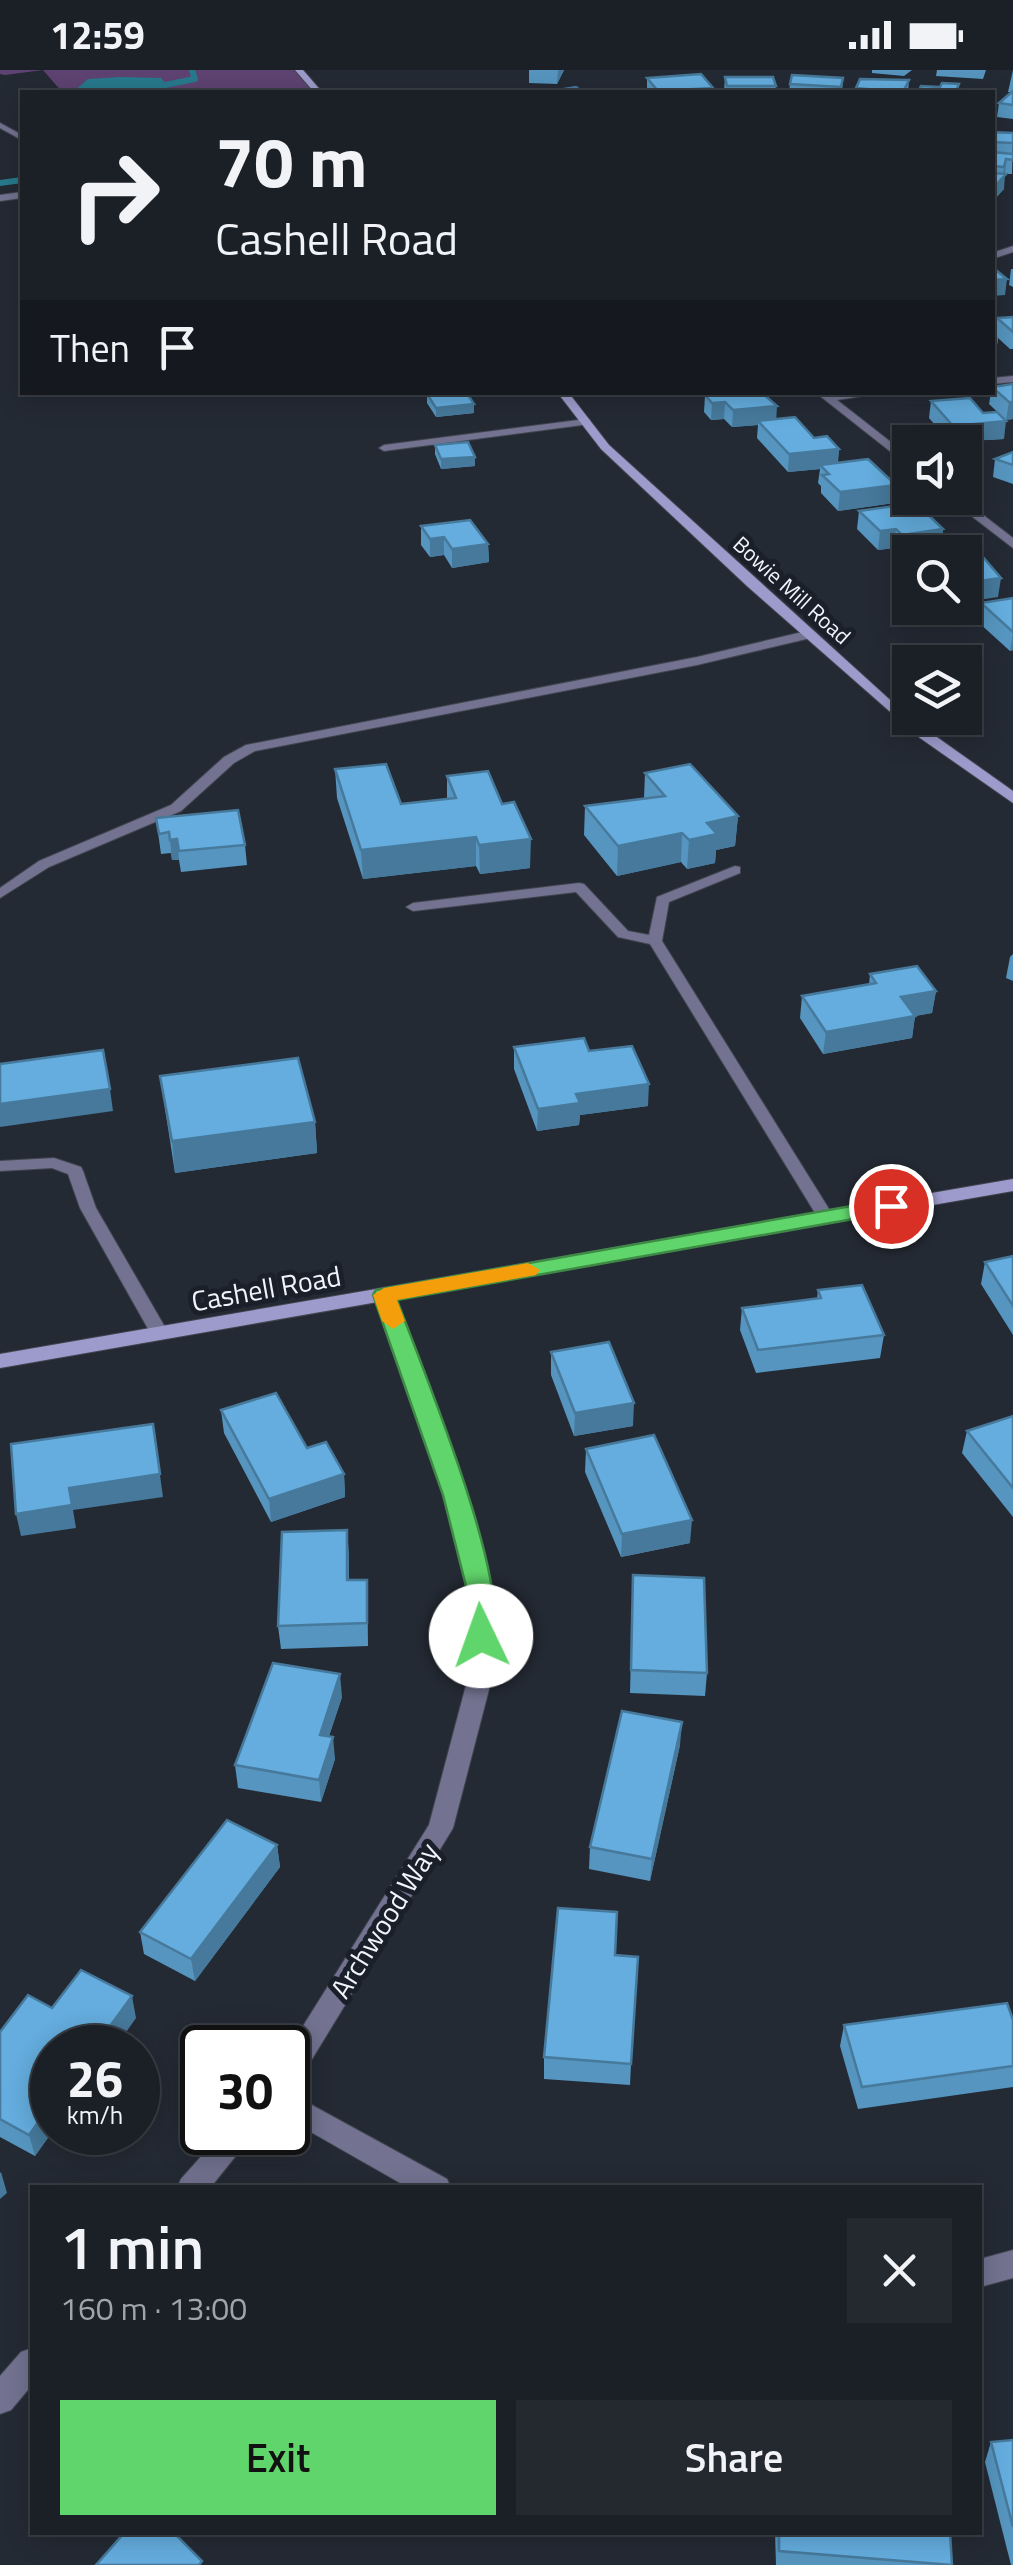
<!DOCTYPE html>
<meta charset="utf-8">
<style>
:root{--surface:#1b2027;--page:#24282f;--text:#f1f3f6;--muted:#a0a3a7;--line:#393e44;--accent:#60d56b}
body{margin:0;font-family:"Titillium Web",sans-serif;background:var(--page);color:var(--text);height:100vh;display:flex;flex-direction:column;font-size:38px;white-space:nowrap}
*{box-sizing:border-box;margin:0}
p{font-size:32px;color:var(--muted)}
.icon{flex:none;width:55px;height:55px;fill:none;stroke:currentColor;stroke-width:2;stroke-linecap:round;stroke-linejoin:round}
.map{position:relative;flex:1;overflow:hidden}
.drawer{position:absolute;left:30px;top:2115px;width:952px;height:350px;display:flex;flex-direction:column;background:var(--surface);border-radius:0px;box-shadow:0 5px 25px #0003,0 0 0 2px var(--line)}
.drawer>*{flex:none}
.guide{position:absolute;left:20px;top:20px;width:975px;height:305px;border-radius:0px;box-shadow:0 5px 25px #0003,0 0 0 2px var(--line);background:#1b2027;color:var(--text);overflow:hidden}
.fabs{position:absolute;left:892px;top:355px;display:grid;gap:20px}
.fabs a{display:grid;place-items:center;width:90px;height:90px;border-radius:0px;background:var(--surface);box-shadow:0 5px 25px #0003,0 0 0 2px var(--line);font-size:50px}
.speed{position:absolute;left:30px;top:1955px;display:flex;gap:20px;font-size:50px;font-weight:700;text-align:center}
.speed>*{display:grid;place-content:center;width:130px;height:130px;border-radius:50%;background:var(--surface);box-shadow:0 5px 25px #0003,0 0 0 2px var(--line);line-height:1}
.speed small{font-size:25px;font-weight:400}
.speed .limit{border:5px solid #111;border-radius:15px;background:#fff;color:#111}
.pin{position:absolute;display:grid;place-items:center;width:85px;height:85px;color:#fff;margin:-42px;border:5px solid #fff;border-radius:50%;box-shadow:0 2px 10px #0007}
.me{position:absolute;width:110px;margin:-55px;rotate:357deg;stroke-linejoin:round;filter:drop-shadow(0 0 8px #0008)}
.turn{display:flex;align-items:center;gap:35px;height:210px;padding:0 30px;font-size:45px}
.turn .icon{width:130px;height:130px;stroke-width:2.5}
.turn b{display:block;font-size:70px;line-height:85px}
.then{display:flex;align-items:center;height:95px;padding:0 30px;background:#0003;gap:20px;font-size:38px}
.round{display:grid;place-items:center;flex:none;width:105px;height:105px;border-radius:0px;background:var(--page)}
.head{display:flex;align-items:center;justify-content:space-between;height:170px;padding:0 30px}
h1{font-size:60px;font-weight:600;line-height:75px}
.button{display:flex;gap:20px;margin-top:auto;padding:20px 30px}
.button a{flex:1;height:115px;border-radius:0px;background:var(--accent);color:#111;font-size:40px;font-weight:600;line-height:115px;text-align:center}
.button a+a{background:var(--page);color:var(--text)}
.status{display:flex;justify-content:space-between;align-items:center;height:70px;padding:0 50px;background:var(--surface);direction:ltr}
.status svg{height:28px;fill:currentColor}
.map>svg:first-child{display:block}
.green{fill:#5e4372}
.water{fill:#277a8c}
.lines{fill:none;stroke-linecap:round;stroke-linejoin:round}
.stream{stroke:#277a8c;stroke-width:6}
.lane-casing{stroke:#414650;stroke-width:2}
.street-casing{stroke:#414650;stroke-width:2}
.secondary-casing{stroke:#414650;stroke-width:2}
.lane{fill:#737290;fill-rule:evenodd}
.street{fill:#737290;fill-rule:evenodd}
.secondary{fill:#9d9bcb;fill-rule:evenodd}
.wall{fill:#5695bf}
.shaded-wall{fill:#46799b}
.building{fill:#64adde;stroke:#46799b;stroke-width:2.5}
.route{fill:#60d56b;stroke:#3e8a46;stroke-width:2.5}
.slow{fill:#f59e0b}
.labels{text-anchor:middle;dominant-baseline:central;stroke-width:10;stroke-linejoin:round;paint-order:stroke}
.far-street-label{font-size:22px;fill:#f0f4fb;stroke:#1a202a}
.street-label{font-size:28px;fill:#f0f4fb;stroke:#1a202a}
</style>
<div class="status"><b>12:59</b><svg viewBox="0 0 49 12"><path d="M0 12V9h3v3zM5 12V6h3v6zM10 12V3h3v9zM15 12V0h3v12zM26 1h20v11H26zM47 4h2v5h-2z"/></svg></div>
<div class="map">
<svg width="1013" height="2495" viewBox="0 0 1013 2495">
<rect width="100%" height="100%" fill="#242a34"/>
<!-- green -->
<path class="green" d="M0 0H299L318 22H62L43 0 5 5 0 4Z"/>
<!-- water -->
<path class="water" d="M121 7 161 8 167 15 157 22H73L88 9Z"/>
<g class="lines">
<!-- stream -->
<g class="stream">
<path d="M130 22 195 9 192 0"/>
<path d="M0 113 22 110"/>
</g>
<defs>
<g id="lane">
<path d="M0 53 22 65V70L0 58Z"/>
<path d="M586 349 590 350V354L384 381 379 378 384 375Z"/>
<path d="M811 560 817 564 815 567 697 595 255 681 234 693 181 741 49 797 0 828V818L39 791 171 735 224 687 246 675 697 587Z"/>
<path d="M735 796 740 797V803L669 832 662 871 834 1147 832 1151H820L650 874 618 867 576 822 413 841 406 837 413 833 579 813 584 814 628 861 649 865 657 827Z"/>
<path d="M54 1088 81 1097 83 1101 96 1138 169 1264 166 1268H154L151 1264 80 1138 68 1104 52 1098 0 1101V1091Z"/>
</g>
<g id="street">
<path d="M22 122V128L0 131V125Z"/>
<path d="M1013 176V182L992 189V183Z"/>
<path d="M1013 306V312L992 314V308Z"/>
<path d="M815 322H888L837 330 910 387V397Z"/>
<path d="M948 428H961L1013 468V478Z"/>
<path d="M384 1218 394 1225 466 1425 492 1528 493 1604 453 1758 298 2012 288 2015V1980L429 1755 469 1604 470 1528 444 1425 374 1225Z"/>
<path d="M288 2022 447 2109 451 2118H409L288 2049Z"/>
<path d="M223 2062H255L210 2118H177L181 2109Z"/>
<path d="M1013 2180V2208L980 2217V2189Z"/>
<path d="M32 2278V2315L11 2340 0 2344V2306L21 2282Z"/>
</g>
<g id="secondary">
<path d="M295 0H303L322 22H314Z"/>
<path d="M557 322H568L609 375 910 648 1013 721V733L920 668 747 516 601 379Z"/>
<path d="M1013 1109V1121L0 1298V1284Z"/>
</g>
</defs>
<!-- lane casing -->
<use href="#lane" class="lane-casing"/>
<!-- street casing -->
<use href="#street" class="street-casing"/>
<!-- secondary casing -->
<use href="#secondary" class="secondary-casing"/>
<!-- lane -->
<use href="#lane" class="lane"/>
<!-- street -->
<use href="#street" class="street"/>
<!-- secondary -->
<use href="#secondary" class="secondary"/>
</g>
<!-- wall -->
<g class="wall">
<path d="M529 0H564L557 14 529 13Z"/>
<path d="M872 0H912L904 6 872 3Z"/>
<path d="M937 0H986L983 9 936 6Z"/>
<path d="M1013 0V49L997 47 999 33 1011 22H1008Z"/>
<path d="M725 7 776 16 775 22H724Z"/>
<path d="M647 8 713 18 712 22H647Z"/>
<path d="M843 8 842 22H789L790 14Z"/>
<path d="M909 10 908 22H855L856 18Z"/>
<path d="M992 62 1013 63 1012 104H1004V119L992 132Z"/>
<path d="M1011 199H1013V217L1009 215Z"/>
<path d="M1013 247V279H1010L998 268 996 283 995 263 997 248Z"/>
<path d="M1013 314V349L1006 350 989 334 991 322H992V316Z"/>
<path d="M712 322H761L776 349 839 379 838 392 894 433 838 441 821 423V416L818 413 820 399 788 402 757 368 758 355 732 357 724 349 711 350 704 342 705 325 712 324Z"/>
<path d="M427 324 474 343 436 347 427 333Z"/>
<path d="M931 331 1004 369 950 372 929 348Z"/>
<path d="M435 375 475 396 441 399 435 384Z"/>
<path d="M1013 382V414L993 407 995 389Z"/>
<path d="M859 441 943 459 941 478 900 483 894 478 878 480 857 459Z"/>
<path d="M421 456 488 474 489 492 452 498 444 485 430 487 421 475Z"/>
<path d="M1013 528V580L1010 581 978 552 981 533Z"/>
<path d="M335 699 401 734 447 729V706L530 798 480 804 476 796 363 809 337 728Z"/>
<path d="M645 703 738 746 735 776 716 780 715 793 687 799 681 792 617 806 584 765 585 736 644 728Z"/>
<path d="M156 748 245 775 247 795 181 802 179 790H172L171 783 161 784Z"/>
<path d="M1013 884V911L1006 908 1010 887Z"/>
<path d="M870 904 936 921 932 943 915 946 912 968 823 984 800 948 802 926 869 915Z"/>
<path d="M514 977 589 981 648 1036 580 1045 579 1055 537 1061 514 999Z"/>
<path d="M160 1006 315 1052 317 1083 175 1103Z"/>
<path d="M1013 1186V1265L981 1214 985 1192Z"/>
<path d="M818 1220 884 1265 880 1288 756 1303 740 1260 742 1238 817 1229Z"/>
<path d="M551 1282 633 1356 574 1366 551 1305Z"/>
<path d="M221 1340 307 1378 344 1404 345 1427 271 1452 224 1363Z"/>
<path d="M1013 1346V1447L962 1383 967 1361Z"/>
<path d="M586 1379 690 1473 621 1487 585 1402Z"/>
<path d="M349 1483V1510L368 1532V1576L281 1579 278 1556Z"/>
<path d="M633 1505 707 1603 705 1626 630 1623Z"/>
<path d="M342 1627 329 1666 335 1689 321 1732 238 1718 235 1695Z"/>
<path d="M680 1675 650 1811 589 1799 590 1777Z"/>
<path d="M277 1775 280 1797 195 1911 144 1884 140 1862Z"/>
<path d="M615 1885 631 1994 630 2015 544 2009V1987Z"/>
<path d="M52 1938 136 1948 52 1978V2062L35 2086 0 2067V1962Z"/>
<path d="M1013 1950V2017L858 2039 840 1976 844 1955Z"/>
<path d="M1013 2370V2495H1011L985 2392 991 2372Z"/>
<path d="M775 2462H950L952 2495H776Z"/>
</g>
<!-- shaded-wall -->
<g class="shaded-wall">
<path d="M558 0H564L557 14Z"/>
<path d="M1006 89 1004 119 992 132 994 117 1002 108Z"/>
<path d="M1007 209 1005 225 992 226V210Z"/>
<path d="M992 267H998L996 283 992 284Z"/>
<path d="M725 332 724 349 711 350 712 333Z"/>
<path d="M1009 332H1013V349L1006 350Z"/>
<path d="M474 334V343L436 347V338Z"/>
<path d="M777 336 776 353 758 351V355L732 357 733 340Z"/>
<path d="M1006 351 1004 369 951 372 953 356Z"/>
<path d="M839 379 837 397 820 395V399L788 402 789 384Z"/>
<path d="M475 387V396L441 399V389Z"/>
<path d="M896 415 894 433 838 441 840 422Z"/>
<path d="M896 459 894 478 878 480 880 461Z"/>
<path d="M943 459 941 478 900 483 902 465Z"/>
<path d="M444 467V485L430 487V469Z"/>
<path d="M488 474 489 492 452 498V479Z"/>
<path d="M1001 508 998 527 965 532V513Z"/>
<path d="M1013 562V580L1010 581Z"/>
<path d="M738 746 735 776 716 780 715 793 687 799 689 770 707 753Z"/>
<path d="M682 763 681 792 617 806 618 776Z"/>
<path d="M476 767V796L363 809 361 780Z"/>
<path d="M177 769 179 790H172L170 770Z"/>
<path d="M531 769 530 798 480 804 479 775Z"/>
<path d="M936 921 932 943 898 949 901 927Z"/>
<path d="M915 946 912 968 823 984 826 962Z"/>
<path d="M649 1014 648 1036 580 1045 579 1055 537 1061 538 1039 576 1024Z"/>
<path d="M110 1019 113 1041 0 1057V1034Z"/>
<path d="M315 1052 317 1083 175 1103 172 1071Z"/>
<path d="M634 1333 633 1356 574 1366 575 1343Z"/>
<path d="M153 1354 163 1427 73 1440 76 1458 21 1466 16 1444 69 1418Z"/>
<path d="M344 1404 345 1427 271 1452 269 1429Z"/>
<path d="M692 1450 690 1473 621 1487 622 1464Z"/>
<path d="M347 1460 349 1483 348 1533 347 1510Z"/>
<path d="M367 1510 368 1532V1576L367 1553Z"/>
<path d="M340 1604 342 1627 322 1687 320 1665Z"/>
<path d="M682 1652 680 1675 650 1811 652 1789Z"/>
<path d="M333 1667 335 1689 321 1732 319 1710Z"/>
<path d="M277 1775 280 1797 195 1911 191 1889Z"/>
<path d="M132 1926 136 1948 115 1978H94Z"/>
<path d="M52 2033V2062L35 2086 29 2065Z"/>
<path d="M1 2102 7 2123 0 2129V2103Z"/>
</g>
<!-- building -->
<g class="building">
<path d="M701 4 713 18 658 21 647 8Z"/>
<path d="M792 5 843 8 841 17 790 14Z"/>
<path d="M725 7H773L776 16H727Z"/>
<path d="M860 9 909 10 903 22H899L856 18Z"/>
<path d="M942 13 959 14 957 19 969 20 968 22H918L921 16 940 17Z"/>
<path d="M576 17 581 21 598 20 600 22H546Z"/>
<path d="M1013 21V35L999 33Z"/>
<path d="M992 62 1013 63V73L992 72Z"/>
<path d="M992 82 1013 84V90L1006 89 1004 97 992 96Z"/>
<path d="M992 103 1006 104 994 117H992Z"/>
<path d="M992 197 1007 209 992 210Z"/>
<path d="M1013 247V262L997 248Z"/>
<path d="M1013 314V332H1009L992 317Z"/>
<path d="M444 322H466L474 334 436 338 427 324Z"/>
<path d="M716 322H761L777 336 733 340 725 332 712 333 705 325 717 324Z"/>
<path d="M970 328 983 343 997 342 1006 351 953 356 931 331Z"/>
<path d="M795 347 814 368 827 366 839 379 789 384 758 351Z"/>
<path d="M468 372 475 387 441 389 435 375Z"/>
<path d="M1013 382V395L995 389Z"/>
<path d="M868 389 896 415 840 422 822 405 829 404 820 395Z"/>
<path d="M916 433 943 459 902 465 896 459 880 461 859 441Z"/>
<path d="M470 450 488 474 452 479 444 467 430 469 421 456Z"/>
<path d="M977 480 1001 508 965 513V482H957Z"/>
<path d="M1013 528V562L981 533Z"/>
<path d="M386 694 401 734 456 728 447 706 488 701 502 734 514 732 531 769 479 775 476 767 361 780 335 699Z"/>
<path d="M690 694 738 746 707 753 717 764 689 770 682 763 618 776 585 736 665 726 645 703Z"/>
<path d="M238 740 245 775 179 781 177 769 170 770 169 762 159 764 156 748Z"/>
<path d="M917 896 936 921 901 927 915 946 826 962 802 926 876 913 870 904Z"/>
<path d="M584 968 589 981 632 976 649 1014 576 1024 580 1033 538 1039 514 977Z"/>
<path d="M103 980 110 1019 0 1034V994Z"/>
<path d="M298 988 315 1052 172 1071 160 1006Z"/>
<path d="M1013 1186V1236L985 1192Z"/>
<path d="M862 1215 884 1265 758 1280 742 1238 821 1228 818 1220Z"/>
<path d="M609 1272 634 1333 575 1343 551 1282Z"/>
<path d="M276 1323 307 1378 326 1372 344 1404 269 1429 221 1340Z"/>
<path d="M1013 1346V1418L967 1361Z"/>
<path d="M153 1354 160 1404 69 1418 72 1435 16 1444 11 1374Z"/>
<path d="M654 1365 692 1450 622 1464 586 1379Z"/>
<path d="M347 1460V1510H367V1553L278 1556 282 1462Z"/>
<path d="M633 1505 704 1508 707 1603 631 1600Z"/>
<path d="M273 1593 340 1604 320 1665 333 1667 319 1710 235 1695Z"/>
<path d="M622 1641 682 1652 652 1789 590 1777Z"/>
<path d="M227 1750 277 1775 191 1889 140 1862Z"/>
<path d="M558 1838 617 1842 615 1885 638 1887 631 1994 544 1987Z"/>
<path d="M81 1900 132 1926 94 1978H52V2033L29 2065 0 2049V1962L28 1925 52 1938Z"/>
<path d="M1007 1933 1013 1950V1996L862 2017 844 1955Z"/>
<path d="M1013 2370V2457L991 2372Z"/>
<path d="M125 2462H173L202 2491 199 2495H96Z"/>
<path d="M779 2462H950L952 2495 779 2481Z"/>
</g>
<!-- route -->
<path class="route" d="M891 1129 898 1131 902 1136 898 1141 397 1230C419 1290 517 1524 490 1573H472L468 1566 469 1528 443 1425 373 1225 376 1220Z"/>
<!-- slow -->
<path class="slow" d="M528 1193 540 1200 536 1205 397 1230 405 1251 393 1259 382 1251 373 1225 384 1218Z"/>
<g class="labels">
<!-- far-street labels -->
<g class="far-street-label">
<text transform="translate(792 520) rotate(42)">Bowie Mill Road</text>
</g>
<!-- street labels -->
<g class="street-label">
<text transform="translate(266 1218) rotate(-10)">Cashell Road</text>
<text transform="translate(384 1850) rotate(-58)">Archwood Way</text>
</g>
</g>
</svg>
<div class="fabs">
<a><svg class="icon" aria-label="sound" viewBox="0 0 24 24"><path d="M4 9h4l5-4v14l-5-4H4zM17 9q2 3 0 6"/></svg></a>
<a><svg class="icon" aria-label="search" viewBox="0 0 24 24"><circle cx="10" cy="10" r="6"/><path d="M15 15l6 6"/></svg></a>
<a><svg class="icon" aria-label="layers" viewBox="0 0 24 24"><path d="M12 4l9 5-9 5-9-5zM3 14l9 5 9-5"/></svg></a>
</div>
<div class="speed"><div>26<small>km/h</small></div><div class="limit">30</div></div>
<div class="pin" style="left:891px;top:1136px;background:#d93025"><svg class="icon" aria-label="arrive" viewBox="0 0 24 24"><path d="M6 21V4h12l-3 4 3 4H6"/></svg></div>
<svg class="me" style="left:481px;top:1566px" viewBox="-20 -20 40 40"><circle r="19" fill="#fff"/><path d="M0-13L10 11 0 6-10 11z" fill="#60d56b"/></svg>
<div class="guide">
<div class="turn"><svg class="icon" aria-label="right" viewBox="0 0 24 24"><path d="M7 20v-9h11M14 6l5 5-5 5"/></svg><div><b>70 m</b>Cashell Road</div></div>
<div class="then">Then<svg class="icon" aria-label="arrive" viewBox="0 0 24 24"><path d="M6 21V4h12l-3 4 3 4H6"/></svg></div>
</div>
<section class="drawer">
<div class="head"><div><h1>1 min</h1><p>160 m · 13:00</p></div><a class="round"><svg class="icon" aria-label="close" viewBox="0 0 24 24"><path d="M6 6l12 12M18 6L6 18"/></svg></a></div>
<div class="button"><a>Exit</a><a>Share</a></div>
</section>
</div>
